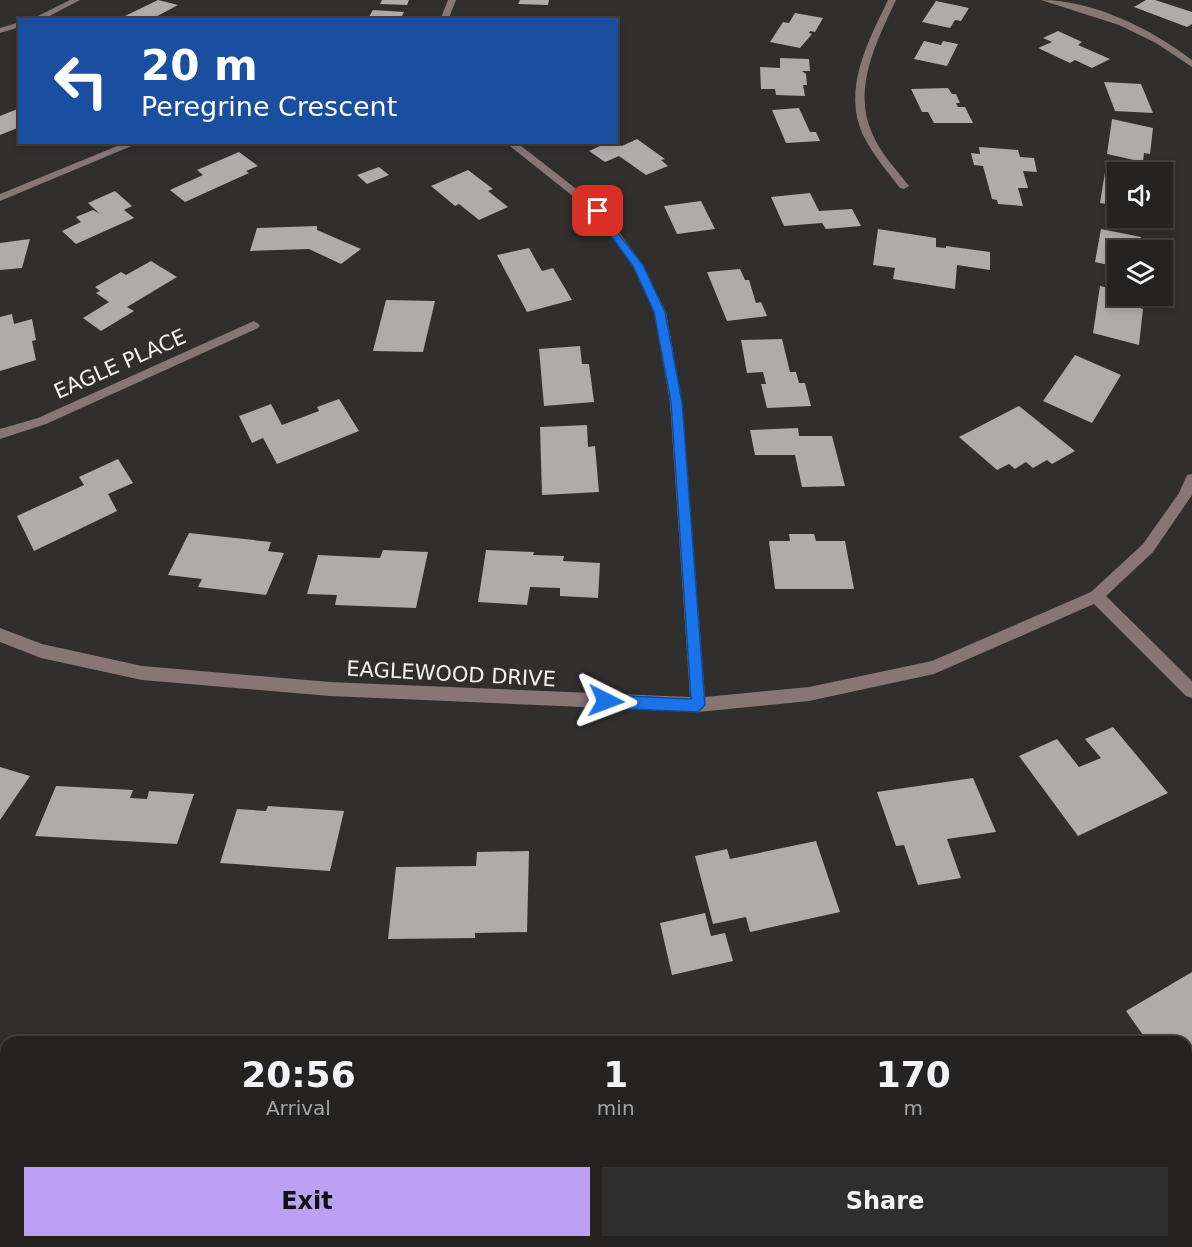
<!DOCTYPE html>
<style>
:root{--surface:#242322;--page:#302f2f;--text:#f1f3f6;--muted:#a3a4a5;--line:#414040;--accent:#bca0f2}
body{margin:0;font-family:"DejaVu Sans",sans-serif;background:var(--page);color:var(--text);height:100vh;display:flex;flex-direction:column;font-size:22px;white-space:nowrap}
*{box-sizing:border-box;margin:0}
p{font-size:20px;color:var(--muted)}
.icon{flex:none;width:33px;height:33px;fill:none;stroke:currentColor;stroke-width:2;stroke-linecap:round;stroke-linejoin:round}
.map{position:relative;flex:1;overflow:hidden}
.side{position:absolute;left:0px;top:1036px;width:1192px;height:212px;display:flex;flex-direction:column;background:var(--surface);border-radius:18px 18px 0 0;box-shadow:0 3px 9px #0003,0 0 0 2px var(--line)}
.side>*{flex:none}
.hud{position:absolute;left:18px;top:18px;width:600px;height:126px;border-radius:0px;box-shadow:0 3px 9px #0003,0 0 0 2px var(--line);background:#1a4fa0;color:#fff;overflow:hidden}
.fabs{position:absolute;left:1107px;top:162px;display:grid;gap:12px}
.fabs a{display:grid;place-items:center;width:66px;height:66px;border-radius:0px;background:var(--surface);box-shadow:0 3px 9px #0003,0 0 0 2px var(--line);font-size:30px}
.pin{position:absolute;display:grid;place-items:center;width:51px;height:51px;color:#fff;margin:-26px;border-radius:12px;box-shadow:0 3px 9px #0006}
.me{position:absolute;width:66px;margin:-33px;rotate:93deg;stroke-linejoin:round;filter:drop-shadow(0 0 4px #0008)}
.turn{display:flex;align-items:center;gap:21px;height:126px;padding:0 24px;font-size:27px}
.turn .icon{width:78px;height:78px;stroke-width:2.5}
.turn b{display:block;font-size:42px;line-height:51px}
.eta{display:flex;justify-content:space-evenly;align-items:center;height:102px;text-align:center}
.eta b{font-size:36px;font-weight:700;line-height:42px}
.action{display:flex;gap:12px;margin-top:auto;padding:12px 24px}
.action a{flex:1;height:69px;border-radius:0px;background:var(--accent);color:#111;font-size:24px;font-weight:700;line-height:69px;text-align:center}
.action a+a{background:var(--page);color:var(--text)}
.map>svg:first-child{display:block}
.building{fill:#aeabaa}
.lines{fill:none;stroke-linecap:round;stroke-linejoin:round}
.minor{fill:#887675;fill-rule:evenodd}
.route{fill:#1a73e8;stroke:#114b97;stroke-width:1.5}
.labels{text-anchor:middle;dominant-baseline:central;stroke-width:6;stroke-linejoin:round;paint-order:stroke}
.street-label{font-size:21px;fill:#f3f2f0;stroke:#302f2d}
</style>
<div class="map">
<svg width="1192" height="1247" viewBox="0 0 1192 1247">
<rect width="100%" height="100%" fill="#302f2d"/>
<!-- building -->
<g class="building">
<path d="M158 0 178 5 150 20 125 16Z"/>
<path d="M382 0H409L407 5 380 4Z"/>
<path d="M520 0H549L548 5 518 4Z"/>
<path d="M1146 0H1155L1192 12V24L1187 27 1134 7Z"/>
<path d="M936 1 969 8 961 21 955 20 950 28 922 22Z"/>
<path d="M373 10 404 12 400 20H367Z"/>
<path d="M795 13 823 18 815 32 810 31 809 33 812 34 800 48 770 42 783 22 789 23Z"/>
<path d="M1058 31 1082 42 1078 45 1110 59 1092 68 1075 60 1070 63 1038 48 1052 42 1043 38Z"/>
<path d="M924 41 941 45 943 41 958 44 947 66 914 59Z"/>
<path d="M780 58 809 59 810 71H802L806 74 807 85H803L805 96 776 95 775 89H761L760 67 780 68Z"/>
<path d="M1104 82 1141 84 1153 113 1115 111Z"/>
<path d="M948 88 952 94H956L960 103H956L958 107H965L973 123H934L928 112H922L911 89Z"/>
<path d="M20 108V127L0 135V116Z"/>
<path d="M799 108 810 132H816L820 141 786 143 772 110Z"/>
<path d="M1112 119 1153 128 1150 154 1144 153 1143 162 1107 154Z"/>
<path d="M637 139 665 159 661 160 668 166 646 175 619 156 605 162 589 151 609 142 622 146Z"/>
<path d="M979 147 1018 150 1020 157 1034 158 1037 172 1023 171 1028 188H1018L1023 206 998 204 997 200 992 199 983 166 974 165 971 153 980 154Z"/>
<path d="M239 152 258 166 246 171 249 173 185 202 170 190 203 175 197 170Z"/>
<path d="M379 167 389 175 367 184 357 175Z"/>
<path d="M468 170 493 189 488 191 508 207 479 220 459 204 455 206 431 186Z"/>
<path d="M1105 172 1118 174V206L1100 203Z"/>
<path d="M115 191 132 206 124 210 134 218 76 244 62 231 81 222 76 217 93 210 100 214 88 203Z"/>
<path d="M810 193 819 211 852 209 861 226 826 229 822 223 784 226 771 197Z"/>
<path d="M701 201 715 229 677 234 664 206Z"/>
<path d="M317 226V230L361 249 341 264 309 249 250 251 257 228Z"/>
<path d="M878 229 936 238V247L946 248V246L990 252V270L957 265 955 289 893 279 895 268 873 265Z"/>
<path d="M1101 229 1141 237 1139 246 1147 248 1146 250H1118V267L1095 262Z"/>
<path d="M30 239 22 268 0 270V243Z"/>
<path d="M529 248 542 271 553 268 572 300 527 312 497 255Z"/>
<path d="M151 261 177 277 127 307 134 311 101 331 83 318 109 302 96 293 100 291 95 287 121 272 126 275Z"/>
<path d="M740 269 745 280H749L756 303 761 302 767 316 727 321 707 272Z"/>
<path d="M1100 286 1118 290V296H1138L1137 307 1143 309 1139 345 1093 333Z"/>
<path d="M386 300 435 301 423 352 373 351Z"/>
<path d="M12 314 14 324 32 319 36 340 32 341 36 360 0 371V317Z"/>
<path d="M782 339 790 372H796L799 383H805L811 406 767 408 761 384H766L763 372 747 373 741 340Z"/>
<path d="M580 346 582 364H589L594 402 544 406 539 349Z"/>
<path d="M1075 355 1121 375 1092 423 1043 401Z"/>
<path d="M339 399 359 431 277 464 263 438 252 443 239 416 271 404 282 425 319 411 317 407Z"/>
<path d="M1019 406 1075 451 1052 464 1047 460 1033 468 1026 462 1015 469 1009 464 997 470 959 437Z"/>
<path d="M587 425 588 447 595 446 599 492 542 495 540 427Z"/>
<path d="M798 428 799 436H832L845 486 802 487 795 455H755L750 430Z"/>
<path d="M118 459 133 483 108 494 117 511 34 551 17 516 84 485 79 477Z"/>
<path d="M189 533 271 542 268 551 284 553 266 595 198 587 202 579 168 575Z"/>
<path d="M789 534H814L816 541H845L854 589H775L769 541H790Z"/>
<path d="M383 550 428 552 416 608 335 605 337 595 307 594 318 555 380 558Z"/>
<path d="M486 550 534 552 533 555 564 556 563 561 600 563 598 598 560 596V588L530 587 527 605 478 602Z"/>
<path d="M1113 727 1168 793 1078 836 1019 756 1057 739 1079 767 1101 758 1085 739Z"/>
<path d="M0 767 30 776 0 820Z"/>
<path d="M973 778 996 832 947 839 961 878 918 885 904 845 896 846 877 792Z"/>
<path d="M56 786 133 790 130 798 147 799 149 791 194 794 177 844 35 836Z"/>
<path d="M268 806 344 811 330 871 220 863 237 809 266 811Z"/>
<path d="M816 841 840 912 750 932 746 917 713 924 695 856 727 849 730 859Z"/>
<path d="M529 851 527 932 475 933V938L388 939 396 867 476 866 477 852Z"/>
<path d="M705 913 711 936 725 933 733 961 672 975 660 923Z"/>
<path d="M1192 972V1095L1188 1098 1186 1042H1148L1126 1011Z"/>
<rect x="288" y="1242" width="119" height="5"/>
<path d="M493 1242H589V1243L569 1247H493Z"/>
</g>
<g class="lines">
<!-- minor -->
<g class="minor">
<path d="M70 0H80L42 20H30Z"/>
<path d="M448 0H456L448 20H440Z"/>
<path d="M888 0H896C877 41 852 87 872 133 880 153 896 169 909 186L904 189 900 188C887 171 873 155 863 135 842 89 868 42 888 0Z"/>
<path d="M1041 0C1094 0 1151 29 1192 60V67L1156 43 1119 25Z"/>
<path d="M20 22V27L0 33V28Z"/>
<path d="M127 142H141L0 201V194Z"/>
<path d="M505 142H516L602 209 643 265 666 312 682 402 705 697 809 687 932 661 1091 592 1143 544 1179 493 1187 475 1192 474V495L1153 552 1106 596 1192 681V698L1186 696 1094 604 934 674 809 701 698 712 330 696 142 680 41 658 0 642V628L42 644 142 666 330 682 690 697 670 402 654 312 633 266 594 213Z"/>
<path d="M254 321 260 325 258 328 46 424 0 439V429L38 418Z"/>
</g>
</g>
<!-- route -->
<path class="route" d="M598 208 643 265 665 312 682 402 705 705 698 712 606 708 599 701 606 695 691 699 671 402 654 312 633 266 593 211Z"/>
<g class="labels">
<!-- street labels -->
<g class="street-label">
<text transform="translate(120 364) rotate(-24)">EAGLE PLACE</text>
<text transform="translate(451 674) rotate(3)">EAGLEWOOD DRIVE</text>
</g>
</g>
</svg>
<div class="fabs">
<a><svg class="icon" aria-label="sound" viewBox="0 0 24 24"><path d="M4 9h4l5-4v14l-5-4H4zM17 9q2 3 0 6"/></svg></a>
<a><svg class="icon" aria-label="layers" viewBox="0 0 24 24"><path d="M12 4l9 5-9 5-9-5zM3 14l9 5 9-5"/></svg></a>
</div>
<div class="pin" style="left:598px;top:211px;background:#d93025"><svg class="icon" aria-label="arrive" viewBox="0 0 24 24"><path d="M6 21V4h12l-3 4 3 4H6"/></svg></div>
<svg class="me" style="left:606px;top:701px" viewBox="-20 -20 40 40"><path d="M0-17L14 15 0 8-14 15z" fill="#1a73e8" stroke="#fff" stroke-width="4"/></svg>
<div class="hud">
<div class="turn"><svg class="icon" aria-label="left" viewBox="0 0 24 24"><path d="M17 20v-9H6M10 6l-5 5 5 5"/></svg><div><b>20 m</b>Peregrine Crescent</div></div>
</div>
<section class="side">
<div class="eta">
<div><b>20:56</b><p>Arrival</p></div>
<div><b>1</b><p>min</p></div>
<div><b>170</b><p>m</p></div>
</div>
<div class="action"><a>Exit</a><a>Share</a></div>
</section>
</div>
